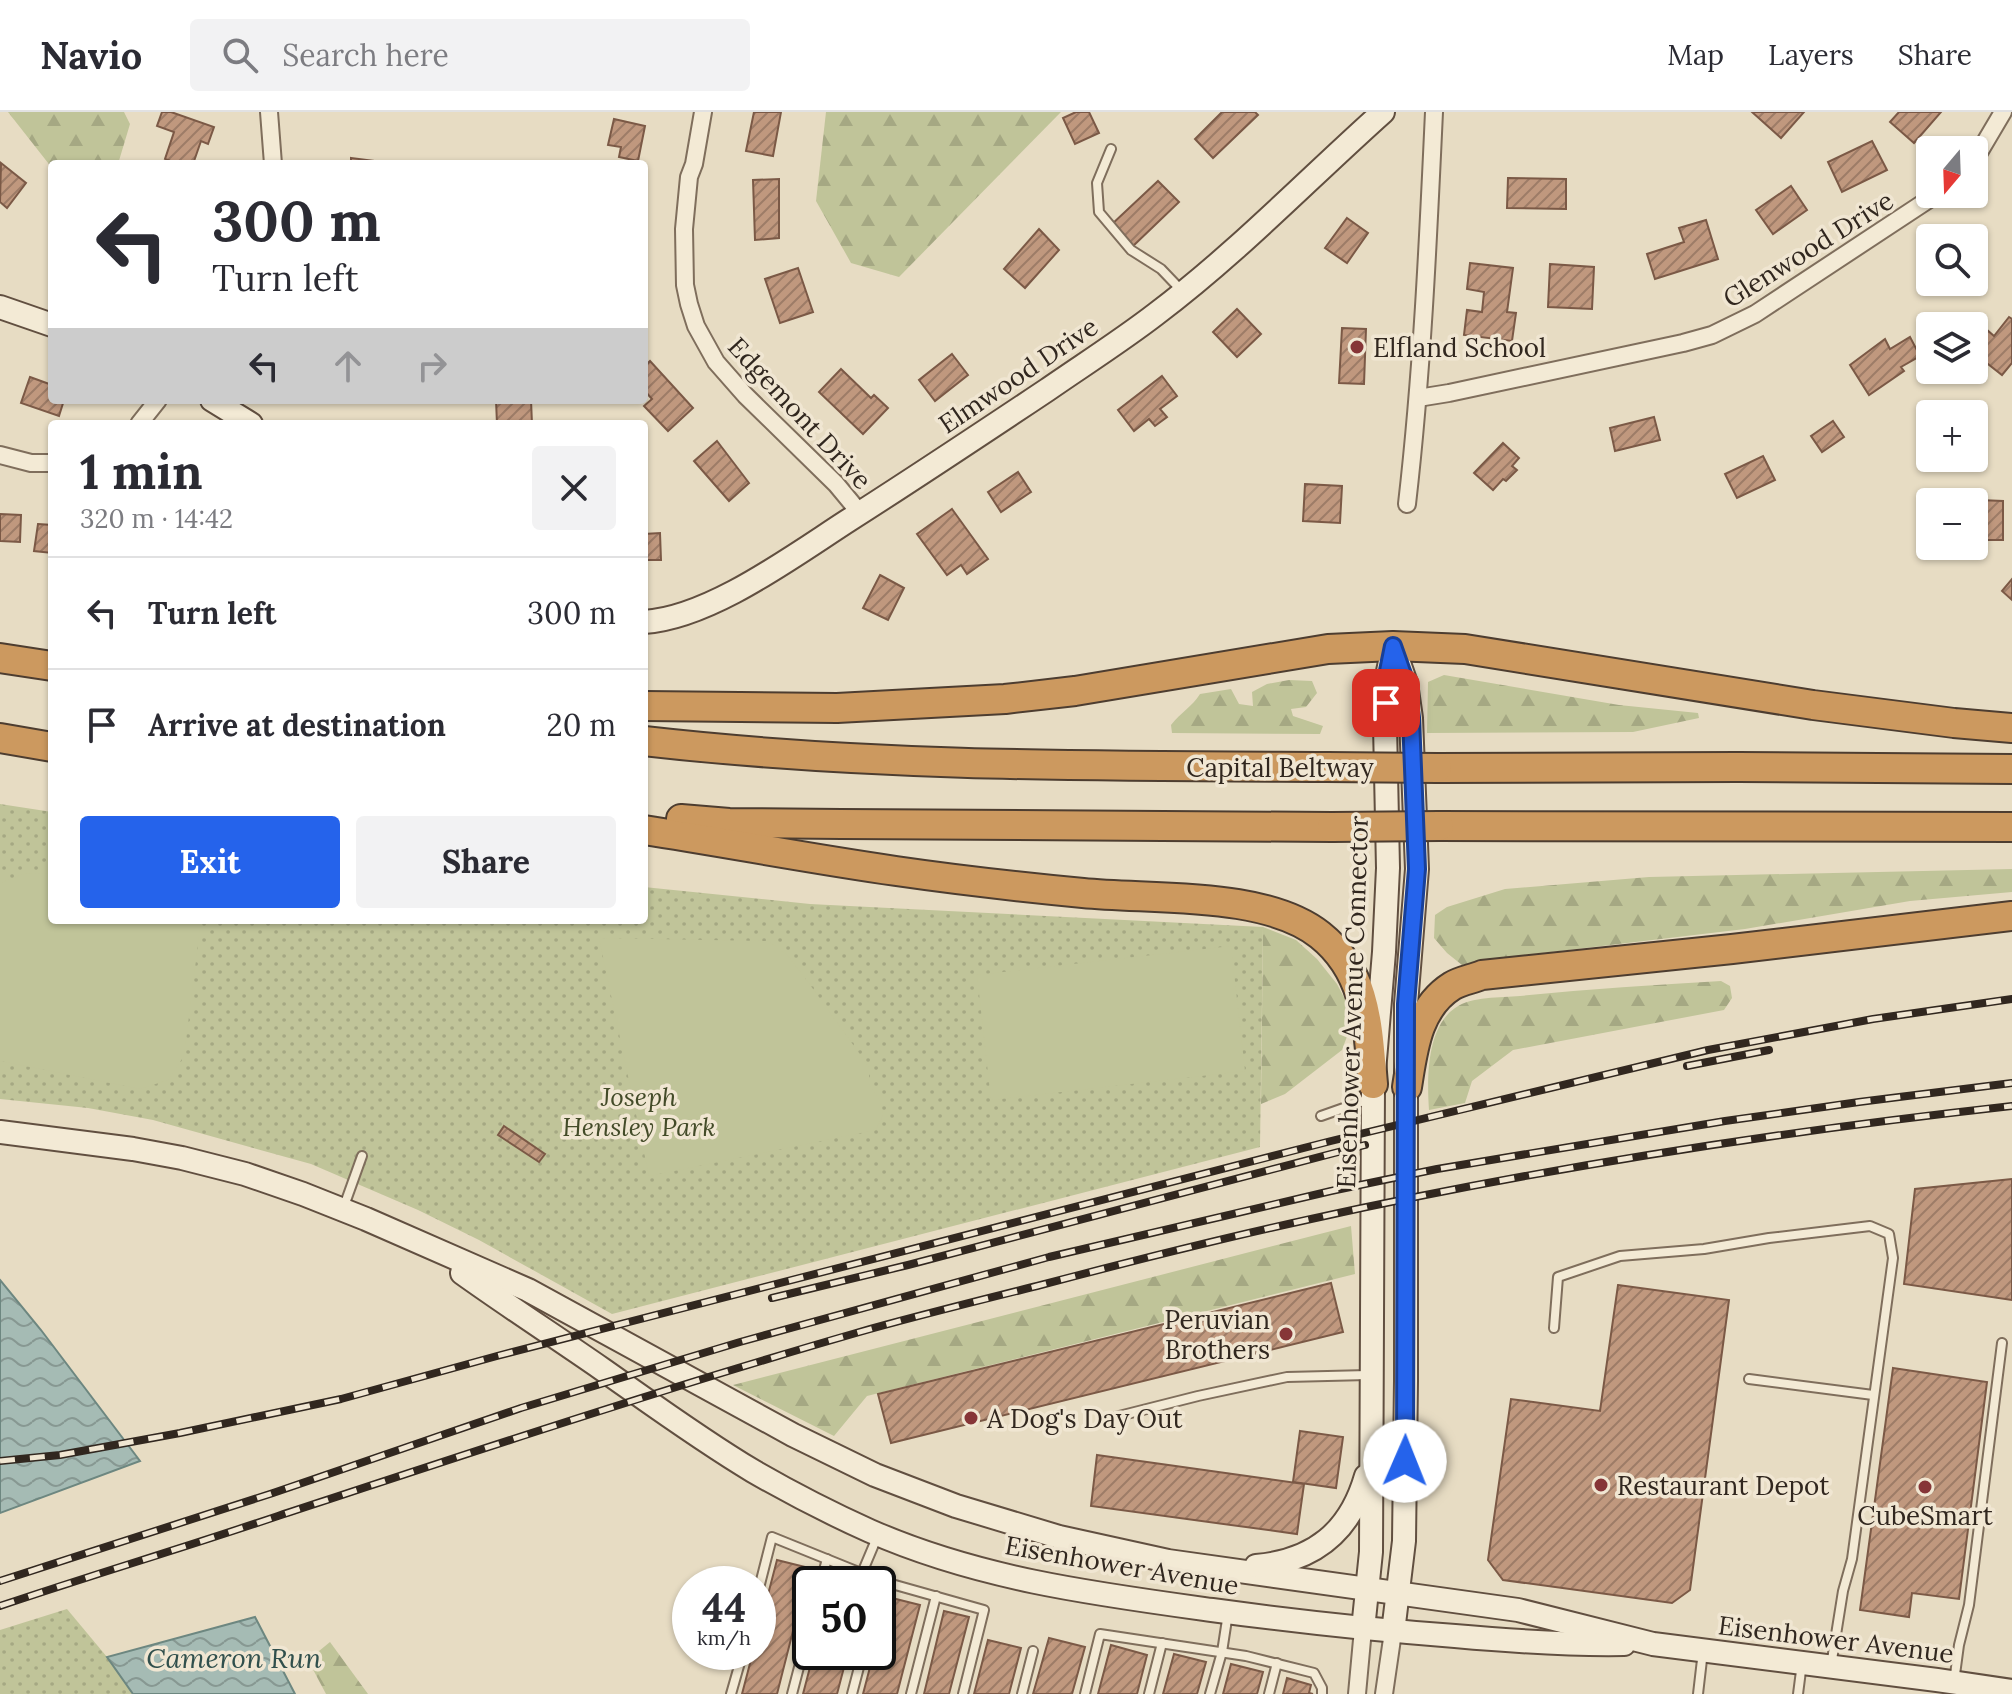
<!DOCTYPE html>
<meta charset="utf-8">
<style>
:root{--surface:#fff;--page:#f2f2f3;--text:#2b2b33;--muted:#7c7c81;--line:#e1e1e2;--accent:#2563eb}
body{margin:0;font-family:Lora,serif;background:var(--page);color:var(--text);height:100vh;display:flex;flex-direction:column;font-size:30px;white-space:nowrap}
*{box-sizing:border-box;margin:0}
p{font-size:26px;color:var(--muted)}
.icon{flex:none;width:44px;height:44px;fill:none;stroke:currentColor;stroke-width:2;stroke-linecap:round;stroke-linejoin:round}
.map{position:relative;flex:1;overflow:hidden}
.panel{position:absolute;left:48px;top:308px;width:600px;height:504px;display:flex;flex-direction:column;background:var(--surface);border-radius:8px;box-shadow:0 2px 6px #0004}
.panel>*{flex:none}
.banner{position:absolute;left:48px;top:48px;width:600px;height:244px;border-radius:8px;box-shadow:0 2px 6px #0004;background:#fff;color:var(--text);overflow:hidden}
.needle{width:52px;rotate:199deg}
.controls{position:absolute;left:1916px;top:24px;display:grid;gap:16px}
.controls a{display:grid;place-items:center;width:72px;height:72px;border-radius:8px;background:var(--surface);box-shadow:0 2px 6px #0004;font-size:40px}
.speed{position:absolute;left:672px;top:1454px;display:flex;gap:16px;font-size:40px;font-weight:700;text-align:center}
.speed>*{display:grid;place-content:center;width:104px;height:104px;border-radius:50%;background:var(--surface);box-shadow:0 2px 6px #0004;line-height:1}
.speed small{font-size:20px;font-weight:400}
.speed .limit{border:4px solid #111;border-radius:12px;background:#fff;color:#111}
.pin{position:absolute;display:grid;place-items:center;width:68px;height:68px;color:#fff;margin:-34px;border-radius:16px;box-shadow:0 4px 12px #0006}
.me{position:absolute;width:88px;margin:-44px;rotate:1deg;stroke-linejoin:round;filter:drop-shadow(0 0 6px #0008)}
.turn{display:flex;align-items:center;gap:28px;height:168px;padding:0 32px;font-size:36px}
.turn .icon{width:104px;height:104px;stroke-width:2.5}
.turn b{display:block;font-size:56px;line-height:68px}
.lanes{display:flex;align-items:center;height:76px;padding:0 32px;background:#0003;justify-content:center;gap:40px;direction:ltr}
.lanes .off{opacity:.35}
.round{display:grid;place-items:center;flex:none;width:84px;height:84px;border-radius:8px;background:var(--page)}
.overview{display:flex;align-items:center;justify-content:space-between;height:136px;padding:0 32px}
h1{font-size:48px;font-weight:700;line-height:60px}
.action{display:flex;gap:16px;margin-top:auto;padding:16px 32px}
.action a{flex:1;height:92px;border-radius:8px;background:var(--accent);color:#fff;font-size:32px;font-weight:700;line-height:92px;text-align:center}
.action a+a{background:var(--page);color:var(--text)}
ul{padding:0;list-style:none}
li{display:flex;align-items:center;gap:24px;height:112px;padding:0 32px;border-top:2px solid var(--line)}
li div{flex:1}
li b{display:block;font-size:30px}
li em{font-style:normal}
header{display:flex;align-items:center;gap:48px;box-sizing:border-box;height:112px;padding:0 40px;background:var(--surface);border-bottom:2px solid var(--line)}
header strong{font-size:38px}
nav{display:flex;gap:44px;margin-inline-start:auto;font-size:28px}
.search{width:560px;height:72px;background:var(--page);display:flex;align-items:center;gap:20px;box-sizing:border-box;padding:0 28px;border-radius:8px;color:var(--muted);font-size:30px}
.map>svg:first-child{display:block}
.forest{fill:url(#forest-firs)}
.park{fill:url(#park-dots)}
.pitch{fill:#c0c499}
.water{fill:url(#water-waves);stroke:#6d8780;stroke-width:2}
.building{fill:url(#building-hatch);stroke:#7b5946;stroke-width:2}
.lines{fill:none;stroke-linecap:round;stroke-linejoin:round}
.lane-casing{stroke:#7f6e5c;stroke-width:12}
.street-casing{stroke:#7f6e5c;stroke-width:20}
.secondary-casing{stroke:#614f40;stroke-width:26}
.highway-casing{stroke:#4d3d30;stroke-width:32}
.lane{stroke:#f3ead5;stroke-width:8}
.street{stroke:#f3ead5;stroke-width:16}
.secondary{stroke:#f3ead5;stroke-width:22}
.highway{stroke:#cc995f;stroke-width:28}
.rail-casing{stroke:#31271f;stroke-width:8}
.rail{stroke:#f0e6d2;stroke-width:5;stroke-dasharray:15;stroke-linecap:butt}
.highway-bridge-casing{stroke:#4d3d30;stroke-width:32;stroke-linecap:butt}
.highway-bridge{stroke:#cc995f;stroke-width:28}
.route-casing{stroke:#184099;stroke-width:20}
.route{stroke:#2563eb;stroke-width:14}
.poi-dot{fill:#863537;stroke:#f0e6d2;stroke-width:3}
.labels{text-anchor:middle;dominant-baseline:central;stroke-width:7;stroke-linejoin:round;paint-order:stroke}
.street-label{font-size:26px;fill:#31271f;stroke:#f0e6d2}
.poi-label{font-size:26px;fill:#31271f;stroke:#f0e6d2;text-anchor:start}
.park-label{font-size:26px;font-style:italic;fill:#434b28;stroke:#f0e6d2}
.water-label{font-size:28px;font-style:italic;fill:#304f4c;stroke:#f0e6d2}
</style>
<header>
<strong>Navio</strong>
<div class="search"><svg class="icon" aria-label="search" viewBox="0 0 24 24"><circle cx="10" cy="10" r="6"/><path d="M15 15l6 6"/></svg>Search here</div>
<nav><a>Map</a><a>Layers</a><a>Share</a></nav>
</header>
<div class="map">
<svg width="2012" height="1582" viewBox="0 0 2012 1582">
<defs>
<pattern id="forest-firs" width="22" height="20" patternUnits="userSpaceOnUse" patternTransform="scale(2)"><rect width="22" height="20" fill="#c0c499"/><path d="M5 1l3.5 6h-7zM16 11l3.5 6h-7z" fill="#a5a883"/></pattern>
<pattern id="park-dots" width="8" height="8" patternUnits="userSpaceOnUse" patternTransform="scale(2)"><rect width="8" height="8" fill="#c0c499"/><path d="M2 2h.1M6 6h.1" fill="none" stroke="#a5a883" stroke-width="1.8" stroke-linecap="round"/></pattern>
<pattern id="water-waves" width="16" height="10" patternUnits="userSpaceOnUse" patternTransform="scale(2)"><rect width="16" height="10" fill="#a5bbb4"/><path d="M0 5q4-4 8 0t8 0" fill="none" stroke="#879892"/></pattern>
<pattern id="building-hatch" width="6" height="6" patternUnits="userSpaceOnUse" patternTransform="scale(2)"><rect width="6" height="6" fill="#c0987e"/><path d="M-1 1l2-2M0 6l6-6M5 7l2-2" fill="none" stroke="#9d7c67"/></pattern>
</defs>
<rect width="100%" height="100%" fill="#e7dcc3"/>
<!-- forest -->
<g class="forest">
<path d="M8 0H124L130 12 118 52H52V56Z"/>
<path d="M826 0H1061L899 165 851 151 816 89Z"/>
<path d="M1444 563 1619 593 1698 601 1699 606 1633 620 1427 621 1428 570Z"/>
<path d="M1289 568 1312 569 1317 581 1306 595 1291 597 1293 604 1323 614 1320 622 1172 621 1171 613C1181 600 1192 595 1200 582L1231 577 1239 592 1253 594 1252 580 1267 572Z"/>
<path d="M2012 757V780L1910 789 1745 817 1485 848 1462 853 1447 841 1434 826 1435 803 1447 795 1505 777 1649 765Z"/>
<path d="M1263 815 1296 828 1317 847 1337 872 1349 895V919L1342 938 1285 982 1261 992Z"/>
<path d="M1721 869 1730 874 1732 886 1724 898 1513 938 1472 969 1465 991 1429 998C1427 968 1426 916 1455 896 1472 884 1500 886 1520 884 1587 877 1654 873 1721 869Z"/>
<path d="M1351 1114 1355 1162 867 1284 834 1324 733 1273Z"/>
<path d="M330 1530 368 1582H326L308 1548Z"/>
</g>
<!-- park -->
<g class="park">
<path d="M0 692 52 700V808H644V775L810 792 1263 815 1260 1035 612 1202 479 1128 418 1098 311 1052 153 1008 88 996 0 987Z"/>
<path d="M67 1497 107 1545 133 1582H0V1518Z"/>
</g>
<!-- pitch -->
<g class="pitch">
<path d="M26 761 52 762V808H201L184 944 168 968 140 977 0 949V771Z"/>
<path d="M599 826 769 829 788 844 808 870 869 955V972L879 987 883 1003 876 1018 649 1064Z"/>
<path d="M1231 834 1245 959 991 988 977 863Z"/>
</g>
<!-- water -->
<g class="water">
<path d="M0 1168 41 1218 140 1349 0 1401Z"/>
<path d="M255 1505 295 1582H133L107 1545Z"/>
</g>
<!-- building -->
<g class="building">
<path d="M162 0H171L214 15 208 32 201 29 193 52H179L165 47 174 20 157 14Z"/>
<path d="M754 0H781L773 44 746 39Z"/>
<path d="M1076 0H1089L1099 21 1075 32 1063 6Z"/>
<path d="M1222 0H1255L1258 3 1213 46 1195 27Z"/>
<path d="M1752 0H1804L1781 26Z"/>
<path d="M1899 0H1941L1914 31 1890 10Z"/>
<path d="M614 7 645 14 638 49 619 45 621 35 608 33Z"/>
<path d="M1872 29 1887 58 1842 80 1828 50Z"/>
<path d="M351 46 383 50 382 52H351Z"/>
<path d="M1 51 26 71 7 96 0 90Z"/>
<path d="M1508 66 1566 67V97L1507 96Z"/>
<path d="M779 67V126L755 128 753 68Z"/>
<path d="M1158 69 1179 90 1132 135 1111 113Z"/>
<path d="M1791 74 1807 98 1773 122 1756 98Z"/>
<path d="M1347 106 1368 121 1347 151 1325 136Z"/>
<path d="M1706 108 1718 147 1655 167 1647 142 1684 130 1679 116Z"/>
<path d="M1039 117 1059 138 1025 176 1004 157Z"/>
<path d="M1470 151 1513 156 1507 200 1516 201 1512 229 1464 223 1467 198 1482 200 1484 180 1467 177Z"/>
<path d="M1550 152 1594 155 1592 197 1548 195Z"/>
<path d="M798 156 813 200 780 211 765 167Z"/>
<path d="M1237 197 1261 222 1237 245 1213 220Z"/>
<path d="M2009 205 2012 207V251L2002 263 1974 241V232L1986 217 1994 224Z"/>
<path d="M1342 216 1366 217 1364 272 1339 271Z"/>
<path d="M1910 225 1920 244 1901 255 1904 259 1869 283 1850 253 1885 227 1890 237Z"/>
<path d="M952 242 968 263 935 289 919 268Z"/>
<path d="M650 249 693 296 668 319 644 294 652 287 644 278V255Z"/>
<path d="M841 257 871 286 874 283 888 296 863 322 819 280Z"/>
<path d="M1162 264 1177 284 1160 297 1167 305 1155 314 1149 307 1134 319 1118 298Z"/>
<path d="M30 265 52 273V288H64L59 304 21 291Z"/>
<path d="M496 288H531L532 312H497Z"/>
<path d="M1654 305 1660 328 1615 339 1610 316Z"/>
<path d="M1833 309 1844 325 1822 340 1811 324Z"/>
<path d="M717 329 749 371 729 389 694 349Z"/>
<path d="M1503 331 1519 346 1512 354 1517 358 1506 369 1503 367 1493 378 1474 361Z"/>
<path d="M1763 344 1775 368 1737 386 1725 362Z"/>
<path d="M1018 360 1031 380 1001 400 988 380Z"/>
<path d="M1305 372 1342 374 1340 411 1303 409Z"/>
<path d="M1979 388 2003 389V428H1979Z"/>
<path d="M952 397 988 447 967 462 961 453 947 463 917 422Z"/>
<path d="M0 402 21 403 20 430 0 429Z"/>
<path d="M38 412 52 413V441L34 439Z"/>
<path d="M660 421 661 448H644V422Z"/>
<path d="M880 463 904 476 888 508 863 496Z"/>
<path d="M2012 467V488L2002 479Z"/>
<path d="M504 1014 545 1042 539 1050 498 1023Z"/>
<path d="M2012 1067V1188L1904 1172 1915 1077Z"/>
<path d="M1331 1171 1343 1220 891 1331 878 1282Z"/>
<path d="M1618 1173 1729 1188 1690 1478 1672 1491 1503 1468 1488 1448 1511 1287 1600 1299Z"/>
<path d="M1893 1256 1987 1270 1959 1487 1912 1481 1909 1505 1860 1498Z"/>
<path d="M1300 1319 1343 1325 1336 1376 1293 1370Z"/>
<path d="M1097 1343 1304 1372 1297 1422 1091 1394Z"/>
<path d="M777 1448 809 1456 777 1582H742L753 1540H758V1521Z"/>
<path d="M888 1485 920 1493 897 1582H863L874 1540H878V1523Z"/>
<path d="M944 1499 969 1505 949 1582H924Z"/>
<path d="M1049 1526 1085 1535 1072 1582H1033Z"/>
<path d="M988 1528 1021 1536 1009 1582H974Z"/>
<path d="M1111 1533 1147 1543 1137 1582H1098Z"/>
<path d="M814 1540H848L837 1582H803Z"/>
<path d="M1174 1542 1206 1550 1197 1582H1163Z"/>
<path d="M1231 1552 1263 1560 1257 1582H1223Z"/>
<path d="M1287 1566 1311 1573 1309 1581 1313 1582H1283Z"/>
</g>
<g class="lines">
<defs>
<g id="lane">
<path d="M1111 37 1097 71 1099 100 1131 138 1161 157 1183 180"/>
<path d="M1321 1004 1372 986"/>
<path d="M343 1097 362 1044"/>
<path d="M1554 1216 1558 1165 1620 1144 1704 1137 1769 1126 1870 1114 1889 1122 1893 1146 1852 1447 1843 1479 1831 1554"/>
<path d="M1749 1267 1873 1283"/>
<path d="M1115 1305 1198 1284 1287 1265 1368 1263"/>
<path d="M862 1461 878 1423"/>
<path d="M820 1472 827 1447"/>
<path d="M758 1480 772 1425 881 1469 984 1498 963 1582"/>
<path d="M1954 1570 1959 1533 1969 1493 2002 1231"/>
<path d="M731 1582 743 1540"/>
<path d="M792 1582 810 1513"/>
<path d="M852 1582 863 1540"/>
<path d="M911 1582 936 1484"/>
<path d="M1022 1582 1033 1539"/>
<path d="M1085 1582 1100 1522 1246 1544 1314 1561 1322 1576V1582"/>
<path d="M1149 1582 1162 1531"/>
<path d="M1210 1582 1222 1540 1228 1501"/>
<path d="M1269 1582 1277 1551"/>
<path d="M1698 1582 1703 1539"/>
<path d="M1798 1582 1802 1551"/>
</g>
<g id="street">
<path d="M269 0 273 52"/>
<path d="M703 0 694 52 689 65 684 117 685 173 689 192 696 214 716 250 745 283 836 372 860 401"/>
<path d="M1974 49 2003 0"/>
<path d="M1418 286 1449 281 1683 231 1712 223 1755 202 1937 82"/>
<path d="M139 312 158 288"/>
<path d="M0 343 31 351H52"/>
<path d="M1407 392C1422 262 1428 131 1434 0"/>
<path d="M1357 1582 1363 1517"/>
<path d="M1384 1582 1393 1520"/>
</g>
<g id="secondary">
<path d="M0 195 52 213"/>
<path d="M212 288 251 312"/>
<path d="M644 510C710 506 793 444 849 408 915 366 981 322 1047 278 1083 253 1121 229 1156 202 1237 141 1307 68 1383 0"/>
<path d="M0 1020 133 1037 182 1046 245 1062 303 1082 366 1107 528 1178 793 1323 875 1363 956 1394 1059 1425 1168 1449 1518 1498 1653 1532 1937 1568 2012 1579"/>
<path d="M462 1161C508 1194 556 1225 602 1257 652 1292 701 1328 753 1359 791 1381 830 1401 870 1419 979 1467 1095 1482 1212 1498 1293 1509 1373 1518 1455 1524 1511 1529 1568 1533 1624 1532"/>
<path d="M1256 1454C1314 1449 1350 1420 1366 1364"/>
<path d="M1363 1517 1371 1440 1373 972 1384 840 1388 756 1385 613 1386 569 1393 535"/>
<path d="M1393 1520 1404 1429 1406 1269V892L1417 757 1411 606 1406 571 1393 534"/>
</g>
<g id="highway">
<path d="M0 546 52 554"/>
<path d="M644 594 837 596 1005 587 1075 579 1328 537 1393 534 1465 537 1813 593 1954 611 2012 616"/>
<path d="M0 626 52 635"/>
<path d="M644 629C871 655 1099 654 1327 655"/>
<path d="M1437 656 1738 655 2012 657"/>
<path d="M681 707 729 711 842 712 1332 715"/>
<path d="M1439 714 2012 715"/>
<path d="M644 718C728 731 812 747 896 759 958 768 1021 775 1083 781 1152 788 1265 779 1320 823 1368 861 1368 917 1373 972"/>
<path d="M1407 975C1413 938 1417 896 1452 874 1460 869 1472 867 1482 863L1732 837 2012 804"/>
</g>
</defs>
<!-- lane casing -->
<use href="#lane" class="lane-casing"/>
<!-- street casing -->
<use href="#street" class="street-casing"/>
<!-- secondary casing -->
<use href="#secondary" class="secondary-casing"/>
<!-- highway casing -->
<use href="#highway" class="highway-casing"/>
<!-- lane -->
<use href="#lane" class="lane"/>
<!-- street -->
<use href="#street" class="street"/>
<!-- secondary -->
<use href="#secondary" class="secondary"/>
<!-- highway -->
<use href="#highway" class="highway"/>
<defs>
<g id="rail">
<path d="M1687 954 1769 938"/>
<path d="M772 1186 908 1153 1365 1033"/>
<path d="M0 1349 60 1343 180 1321 341 1287 497 1244 1331 1029 1708 938 1873 907 2012 887"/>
<path d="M0 1469 273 1381 521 1296 740 1230 1049 1145 1331 1079 1437 1057 1725 1009 1859 990 2012 971"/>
<path d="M0 1494C92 1463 186 1435 278 1404 470 1341 662 1277 856 1221 916 1204 977 1189 1037 1174 1128 1150 1219 1127 1311 1107 1542 1056 1777 1020 2012 994"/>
</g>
</defs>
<!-- rail casing -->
<use href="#rail" class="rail-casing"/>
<!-- rail -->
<use href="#rail" class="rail"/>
<defs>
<g id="highway-bridge">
<path d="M1327 655 1437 656"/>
<path d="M1332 715 1439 714"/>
</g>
</defs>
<!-- highway-bridge casing -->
<use href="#highway-bridge" class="highway-bridge-casing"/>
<!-- highway-bridge -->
<use href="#highway-bridge" class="highway-bridge"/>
</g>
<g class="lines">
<defs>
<path id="route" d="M1386 591V569L1393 534 1406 571 1411 606 1417 757 1406 892 1405 1349"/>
</defs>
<!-- route casing -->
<use href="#route" class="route-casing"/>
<!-- route -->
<use href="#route" class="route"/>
</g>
<!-- markers -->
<g class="poi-dot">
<circle cx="1357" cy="235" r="8"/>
<circle cx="1286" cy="1222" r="8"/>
<circle cx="971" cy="1306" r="8"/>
<circle cx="1601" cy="1373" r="8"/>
<circle cx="1925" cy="1375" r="8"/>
</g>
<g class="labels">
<!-- street labels -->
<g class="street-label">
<text transform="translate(1808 137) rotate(-32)">Glenwood Drive</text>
<text transform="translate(1018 263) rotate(-34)">Elmwood Drive</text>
<text transform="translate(800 301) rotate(47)">Edgemont Drive</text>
<text x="1280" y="655">Capital Beltway</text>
<text transform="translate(1352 890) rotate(-88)">Eisenhower Avenue Connector</text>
<text transform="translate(1122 1453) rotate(10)">Eisenhower Avenue</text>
<text transform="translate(1836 1527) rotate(7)">Eisenhower Avenue</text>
</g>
<!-- poi labels -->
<g class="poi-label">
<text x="1373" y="235">Elfland School</text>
<text x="1270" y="1207" text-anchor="end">Peruvian<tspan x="1270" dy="30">Brothers</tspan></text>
<text x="987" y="1306">A Dog's Day Out</text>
<text x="1617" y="1373">Restaurant Depot</text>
<text x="1925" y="1403" text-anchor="middle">CubeSmart</text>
</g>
<!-- park labels -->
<g class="park-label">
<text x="639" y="984">Joseph<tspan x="639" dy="30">Hensley Park</tspan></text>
</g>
<!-- water labels -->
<g class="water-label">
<text x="234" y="1546">Cameron Run</text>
</g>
</g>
</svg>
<div class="controls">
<a><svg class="needle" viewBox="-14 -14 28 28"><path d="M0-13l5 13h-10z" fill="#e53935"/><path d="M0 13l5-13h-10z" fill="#7c7c81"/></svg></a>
<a><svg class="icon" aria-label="search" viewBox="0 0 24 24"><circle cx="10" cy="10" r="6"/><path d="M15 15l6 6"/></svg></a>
<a><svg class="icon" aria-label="layers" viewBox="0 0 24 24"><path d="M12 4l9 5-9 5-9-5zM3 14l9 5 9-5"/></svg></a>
<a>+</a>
<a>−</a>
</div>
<div class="speed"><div>44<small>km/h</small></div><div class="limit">50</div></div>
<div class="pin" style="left:1386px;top:591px;background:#d93025"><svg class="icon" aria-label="arrive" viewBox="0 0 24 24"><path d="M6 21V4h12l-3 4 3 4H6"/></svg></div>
<svg class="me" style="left:1405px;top:1349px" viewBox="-20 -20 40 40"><circle r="19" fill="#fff"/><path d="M0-13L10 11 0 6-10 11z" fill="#2563eb"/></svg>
<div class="banner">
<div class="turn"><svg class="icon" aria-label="left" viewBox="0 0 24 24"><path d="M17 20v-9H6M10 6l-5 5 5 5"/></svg><div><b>300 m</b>Turn left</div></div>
<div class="lanes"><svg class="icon" aria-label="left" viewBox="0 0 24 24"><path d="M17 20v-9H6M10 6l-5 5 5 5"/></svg><svg class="icon off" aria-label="ahead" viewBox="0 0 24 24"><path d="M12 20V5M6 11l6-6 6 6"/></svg><svg class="icon off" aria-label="right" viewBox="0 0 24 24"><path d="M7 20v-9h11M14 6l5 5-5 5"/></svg></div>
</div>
<section class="panel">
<div class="overview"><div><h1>1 min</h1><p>320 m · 14:42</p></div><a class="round"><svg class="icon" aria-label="close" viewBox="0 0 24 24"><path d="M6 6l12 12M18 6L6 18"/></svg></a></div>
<ul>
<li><svg class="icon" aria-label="left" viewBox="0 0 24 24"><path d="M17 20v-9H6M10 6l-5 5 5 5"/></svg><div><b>Turn left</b></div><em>300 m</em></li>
<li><svg class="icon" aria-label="arrive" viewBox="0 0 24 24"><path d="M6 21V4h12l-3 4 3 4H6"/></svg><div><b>Arrive at destination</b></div><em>20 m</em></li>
</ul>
<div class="action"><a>Exit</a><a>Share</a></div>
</section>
</div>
